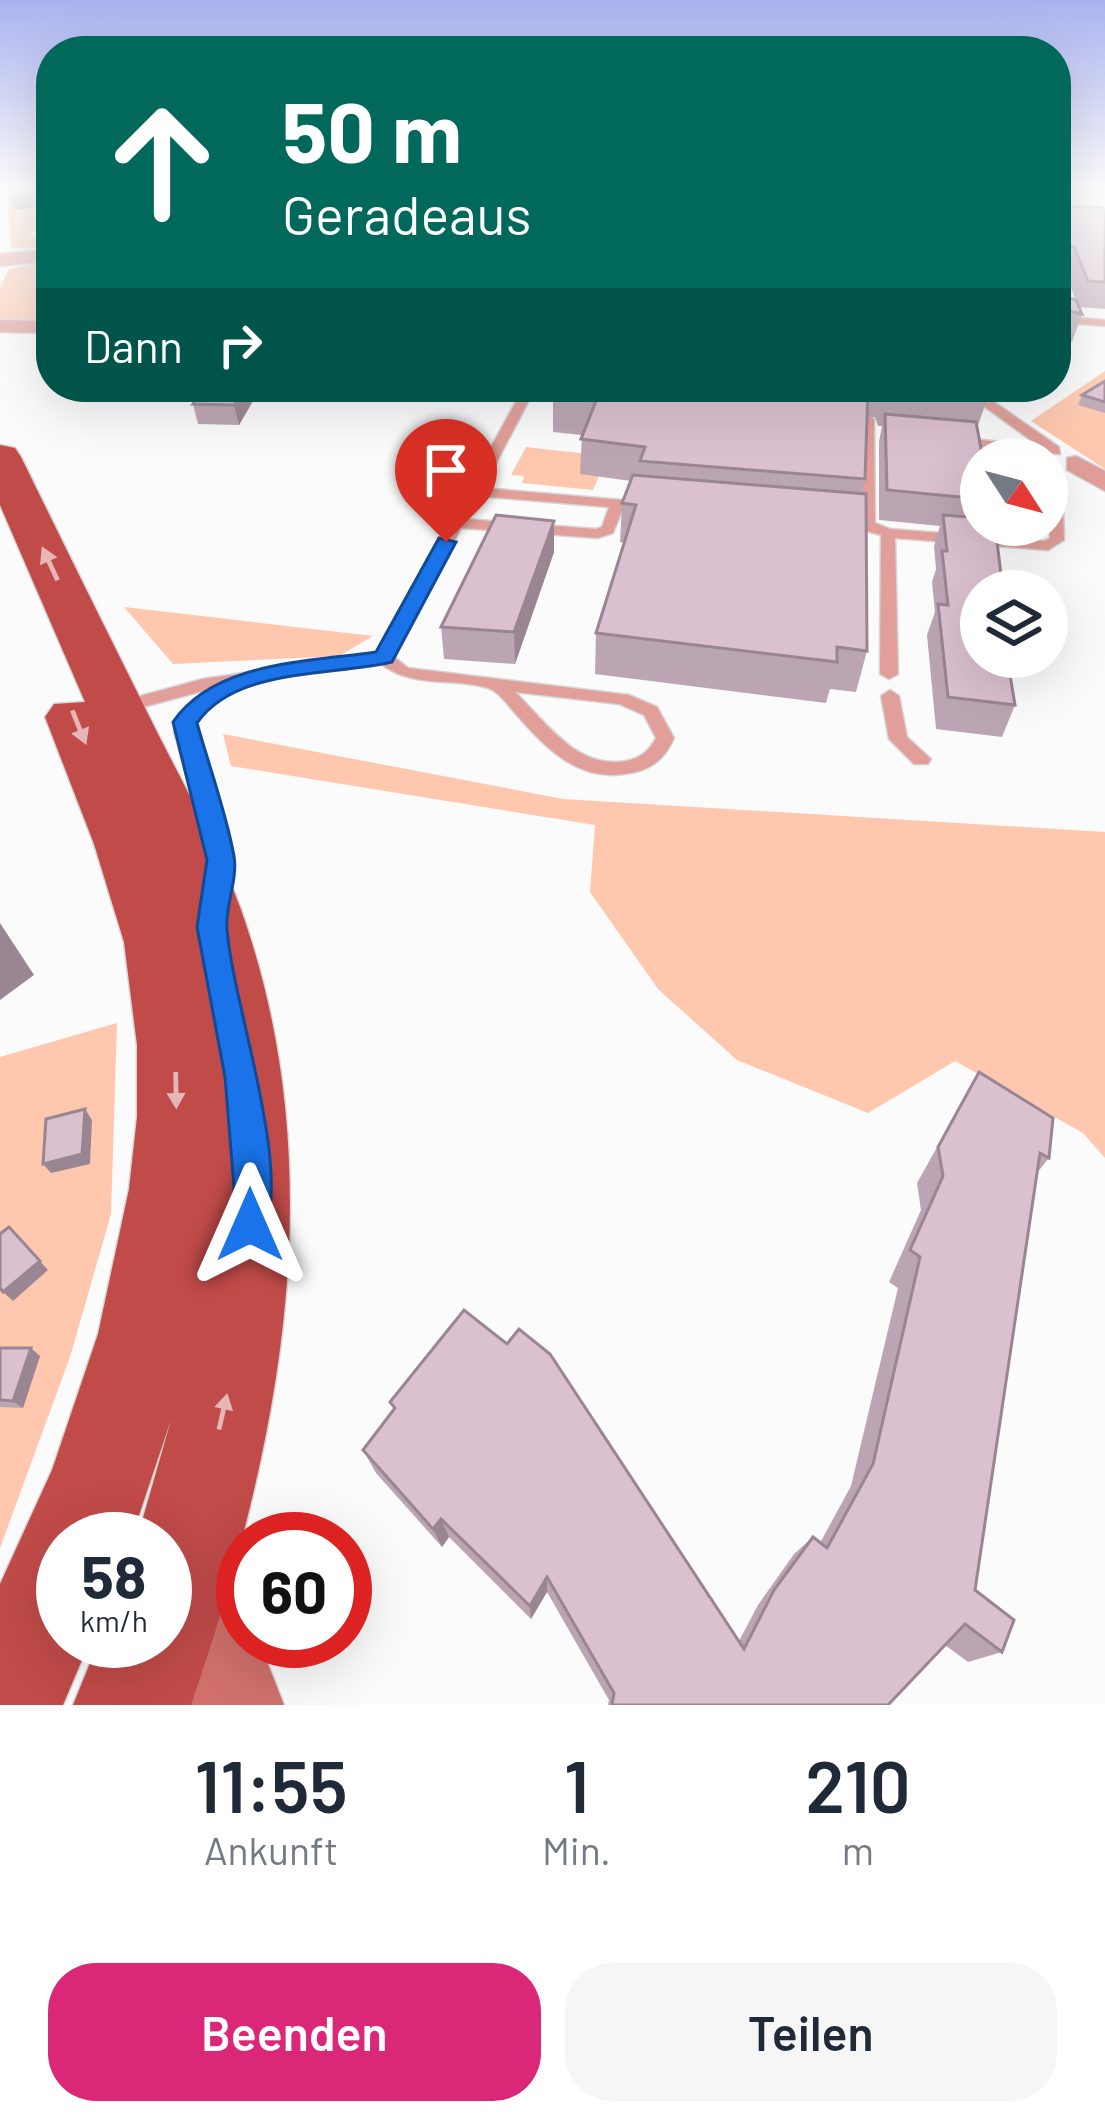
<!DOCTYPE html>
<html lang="de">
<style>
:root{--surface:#fff;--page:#f6f6f7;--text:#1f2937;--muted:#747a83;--accent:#db2777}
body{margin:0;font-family:Barlow,sans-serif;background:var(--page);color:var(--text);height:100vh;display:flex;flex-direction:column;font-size:45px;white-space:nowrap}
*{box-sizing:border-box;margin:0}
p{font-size:39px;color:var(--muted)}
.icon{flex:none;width:66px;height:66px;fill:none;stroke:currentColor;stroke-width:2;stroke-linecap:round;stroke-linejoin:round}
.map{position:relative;height:1705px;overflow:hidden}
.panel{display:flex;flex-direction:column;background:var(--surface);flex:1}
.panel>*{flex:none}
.top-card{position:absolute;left:36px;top:36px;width:1035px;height:366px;border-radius:48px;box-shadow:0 12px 48px #0002;background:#00695c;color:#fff;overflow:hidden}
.needle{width:78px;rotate:126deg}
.tools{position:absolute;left:960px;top:438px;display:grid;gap:24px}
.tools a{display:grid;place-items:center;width:108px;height:108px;border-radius:50%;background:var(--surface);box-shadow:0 12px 48px #0002;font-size:60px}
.speed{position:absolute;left:36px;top:1512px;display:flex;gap:24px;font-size:60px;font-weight:700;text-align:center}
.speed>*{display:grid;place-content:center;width:156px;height:156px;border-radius:50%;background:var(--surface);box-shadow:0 12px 48px #0002;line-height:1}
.speed small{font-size:30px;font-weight:400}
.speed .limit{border:18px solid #d22;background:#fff;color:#111}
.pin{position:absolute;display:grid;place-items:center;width:102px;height:102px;color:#fff;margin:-123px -51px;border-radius:50% 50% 50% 0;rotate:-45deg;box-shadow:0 0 12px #0007}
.pin .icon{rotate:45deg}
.me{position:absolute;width:132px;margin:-66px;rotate:0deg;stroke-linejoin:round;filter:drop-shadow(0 0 9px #0008)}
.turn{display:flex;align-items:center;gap:42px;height:252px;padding:0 48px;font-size:54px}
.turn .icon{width:156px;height:156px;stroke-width:2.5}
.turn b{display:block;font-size:84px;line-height:102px}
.then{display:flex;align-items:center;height:114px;padding:0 48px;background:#0003;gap:24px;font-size:45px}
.eta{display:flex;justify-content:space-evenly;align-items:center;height:204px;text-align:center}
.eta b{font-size:72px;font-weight:600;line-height:84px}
.primary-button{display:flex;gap:24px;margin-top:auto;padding:24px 48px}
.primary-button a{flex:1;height:138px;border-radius:48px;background:var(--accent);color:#fff;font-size:48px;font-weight:600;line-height:138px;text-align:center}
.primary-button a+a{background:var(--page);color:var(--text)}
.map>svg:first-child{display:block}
.green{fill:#fec7ae}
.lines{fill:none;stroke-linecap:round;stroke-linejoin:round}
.service-casing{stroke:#d7d5d5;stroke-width:3}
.minor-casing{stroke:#d7d5d5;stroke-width:3}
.secondary-casing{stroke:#d7d5d5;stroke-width:3}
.primary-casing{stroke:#d7d5d5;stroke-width:3}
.service{fill:#e29f9a;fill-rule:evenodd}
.minor{fill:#e29f9a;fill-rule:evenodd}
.secondary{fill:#d1706b;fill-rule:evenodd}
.primary{fill:#c14b49;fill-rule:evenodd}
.wall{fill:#bca5b3;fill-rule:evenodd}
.shaded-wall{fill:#998692}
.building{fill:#dbc0d0;stroke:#998692;stroke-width:3}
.oneway{fill:#e6b7b6}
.route{fill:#1a73e8;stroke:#114b97;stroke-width:3}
</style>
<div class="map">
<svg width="1105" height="1705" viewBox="0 0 1105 1705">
<rect width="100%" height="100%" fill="#fbfbfb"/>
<!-- green -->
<g class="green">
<path d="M7 186 14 210 42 208V222H51V234L36 230 29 236 51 241V249L11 248Z"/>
<path d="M51 261V322L0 321V287L9 269Z"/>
<path d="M1105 371V469L1031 421Z"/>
<path d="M526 447 588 454 599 476 593 490 522 483 524 476 511 475Z"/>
<path d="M124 607 373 636 339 656 173 664Z"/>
<path d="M223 734 563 799 1105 832V1158L1083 1133 955 1061 868 1113 737 1060 658 989 590 892 595 825 231 766Z"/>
<path d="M117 1023 111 1214 70 1357 0 1548V1057Z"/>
</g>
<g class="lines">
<defs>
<g id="service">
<path d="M1056 316 1105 320V326L1056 322Z"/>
<path d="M524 387H536L483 488 646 502 653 506 646 510 623 508 613 533 598 538 461 528 393 656 408 668 629 695 657 707 674 738C664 761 649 771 624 774 576 781 544 746 515 713 507 704 498 691 488 688 450 677 412 689 380 663L236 684 235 691 206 708 192 731 232 861 226 891H210L207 885 210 861 174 731 193 700 214 688 117 714 108 708 111 704 203 679 378 653ZM478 496 609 507 602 527 596 529 466 519ZM515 692 619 704 644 715 656 738C649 751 641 758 626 761 577 770 546 722 515 692Z"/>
<path d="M974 387H987L981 393 1059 447 1060 454 948 444V438L953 437 1039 446 970 396 968 393Z"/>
<path d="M868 415 874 419 875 523 890 529 1045 541 1050 538 1047 502 1063 512 1064 540 1048 550 895 538 898 674 889 679 880 674 881 535 832 522 839 518 861 520 862 419Z"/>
<path d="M890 690 899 696 907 737 931 759 928 764H914L889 739 881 696Z"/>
</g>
<g id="minor">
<path d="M51 249V261L0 266V254Z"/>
<path d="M0 320 51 321V333L0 332Z"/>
<path d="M1076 456 1105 471V491L1067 470V458Z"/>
</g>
<path id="secondary" d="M197 1523 231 1537 243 1567V1641H259L284 1705H182L160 1641H165L163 1539Z"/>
<path id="primary" d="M0 445 15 448 21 457C66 549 112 642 158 734 187 791 218 847 240 907 336 1174 279 1449 191 1705H73L99 1641H165V1539H137L171 1420 131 1539H63V1641H90L63 1705H0V1584L52 1470 98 1334 129 1189 137 1117V1045L124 942 94 844 45 717 54 704 85 702 0 505Z"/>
</defs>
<!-- service casing -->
<use href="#service" class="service-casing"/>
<!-- minor casing -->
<use href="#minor" class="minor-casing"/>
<!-- secondary casing -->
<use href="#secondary" class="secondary-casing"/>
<!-- primary casing -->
<use href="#primary" class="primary-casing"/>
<!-- service -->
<use href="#service" class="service"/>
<!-- minor -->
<use href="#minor" class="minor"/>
<!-- secondary -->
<use href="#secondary" class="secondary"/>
<!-- primary -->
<use href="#primary" class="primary"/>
</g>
<!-- wall -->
<g class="wall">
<path d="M1056 205 1105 213V309L1079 307 1082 314 1072 342 1056 338ZM1064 272H1065L1077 303 1065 297Z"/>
<path d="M1105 381V413L1078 405 1082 395Z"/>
<path d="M205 387H261L239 425 198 424 193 404Z"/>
<path d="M557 387H988L989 394 977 428 981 459V525H1023L1020 534 996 531 981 591 1015 705 1002 737 936 729 927 635 935 612 932 582 936 569 934 546 940 526 879 520V442L882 426H878L875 417H867L865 479 862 494 867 651 856 692 830 689 826 703 595 674 596 633 625 543 620 542 622 503 631 481 580 474 582 435 553 432V398Z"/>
<path d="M554 552 515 664 444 659 441 627Z"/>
<path d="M979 1072 1049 1158 1036 1174 975 1590 1002 1652 968 1662 945 1645 888 1705H608L609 1700 547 1592 531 1619 449 1537 442 1547 376 1473 363 1450 394 1409 390 1402 739 1641 758 1605 794 1554 813 1537 820 1543 851 1486 898 1288 889 1282 921 1210 917 1183Z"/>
<path d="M0 1348 40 1356 23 1408 0 1407Z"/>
</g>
<!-- shaded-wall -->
<g class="shaded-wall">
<path d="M5 186H51V207L13 210Z"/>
<path d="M245 387H261L239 425 234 405Z"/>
<path d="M554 521V552L515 664 514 632Z"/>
<path d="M0 923 34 975 0 1000Z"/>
<path d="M85 1109 92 1120 90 1164 51 1173 43 1164Z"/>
<path d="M9 1227 48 1270 13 1301 3 1292Z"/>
<path d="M31 1348 40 1356 23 1408 13 1401Z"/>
<path d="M441 1519 449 1537 442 1547 433 1529Z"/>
<path d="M547 1577V1592L531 1619 530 1606Z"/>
</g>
<!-- building -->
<g class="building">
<path d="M1056 205 1103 208 1105 213V282L1088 281 1074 247 1064 242 1060 261 1069 285 1062 286 1061 295 1076 300 1082 314 1056 308Z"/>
<path d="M1105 381V402L1082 395Z"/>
<path d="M205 387H245L234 405 193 404Z"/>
<path d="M557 387H868L865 479 640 461 645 447 581 439 596 401 553 398Z"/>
<path d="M884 387H988L989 394 973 393 975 400 886 392Z"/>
<path d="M885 414 976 422 983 459H981V499L887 490Z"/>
<path d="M633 475 866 494 867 651 837 647V662L596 633 636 505 622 503Z"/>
<path d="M496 515 554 521 514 632 441 627Z"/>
<path d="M943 515 981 518V525H995L1003 591H981V657H1007L1015 705 948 697 938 604 948 605 942 551H947Z"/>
<path d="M979 1072 1053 1118 1049 1158 1040 1153 975 1590 1014 1620 1002 1652 965 1624 888 1705H612L614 1693 547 1577 530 1606 441 1519 433 1529 363 1450 395 1408 390 1402 464 1310 507 1344 519 1329 550 1354 744 1649 774 1590 813 1537 827 1548 873 1464 920 1257 910 1250 943 1176 938 1147Z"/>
<path d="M85 1109 82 1154 43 1164 46 1119Z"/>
<path d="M9 1227 40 1261 3 1292 0 1288V1234Z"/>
<path d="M0 1348H31L13 1401 0 1400Z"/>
</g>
<!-- one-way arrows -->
<defs><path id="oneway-solid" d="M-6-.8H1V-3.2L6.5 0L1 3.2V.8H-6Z" transform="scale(3)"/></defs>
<g class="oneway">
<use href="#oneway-solid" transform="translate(50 564) rotate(-115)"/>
<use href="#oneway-solid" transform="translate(79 727) rotate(68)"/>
<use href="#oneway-solid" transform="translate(176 1090) rotate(89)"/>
<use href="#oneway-solid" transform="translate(223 1412) rotate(-77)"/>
</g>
<!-- sky -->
<linearGradient id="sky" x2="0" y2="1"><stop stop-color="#a9b2ef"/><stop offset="0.44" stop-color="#fdfdfd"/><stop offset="1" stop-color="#fdfdfd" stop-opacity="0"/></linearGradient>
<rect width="1105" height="425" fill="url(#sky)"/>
<!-- route -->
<path class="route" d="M439 538 456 542 392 662C333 676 236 667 197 723 209 766 226 812 234 856 238 880 225 905 227 929 233 1008 293 1166 263 1238L250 1243 237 1238 232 1225 234 1187 225 1077 197 927 207 860 173 722C215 661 309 662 376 652Z"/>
</svg>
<div class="tools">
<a><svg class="needle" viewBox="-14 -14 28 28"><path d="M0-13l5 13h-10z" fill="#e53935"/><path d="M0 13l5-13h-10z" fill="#747a83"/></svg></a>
<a><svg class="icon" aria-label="layers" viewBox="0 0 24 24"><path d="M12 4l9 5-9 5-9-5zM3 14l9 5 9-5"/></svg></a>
</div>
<div class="speed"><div>58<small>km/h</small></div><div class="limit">60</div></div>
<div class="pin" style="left:446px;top:542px;background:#d93025"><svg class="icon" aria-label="arrive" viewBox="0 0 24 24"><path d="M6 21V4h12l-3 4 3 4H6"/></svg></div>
<svg class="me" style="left:250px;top:1225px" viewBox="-20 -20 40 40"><path d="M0-17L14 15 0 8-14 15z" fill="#1a73e8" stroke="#fff" stroke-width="4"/></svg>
<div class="top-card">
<div class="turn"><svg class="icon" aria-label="ahead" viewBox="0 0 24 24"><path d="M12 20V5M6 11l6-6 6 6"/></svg><div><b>50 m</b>Geradeaus</div></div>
<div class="then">Dann<svg class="icon" aria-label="right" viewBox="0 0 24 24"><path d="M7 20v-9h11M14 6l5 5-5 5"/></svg></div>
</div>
</div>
<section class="panel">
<div class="eta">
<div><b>11:55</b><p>Ankunft</p></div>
<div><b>1</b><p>Min.</p></div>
<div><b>210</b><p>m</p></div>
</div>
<div class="primary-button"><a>Beenden</a><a>Teilen</a></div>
</section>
